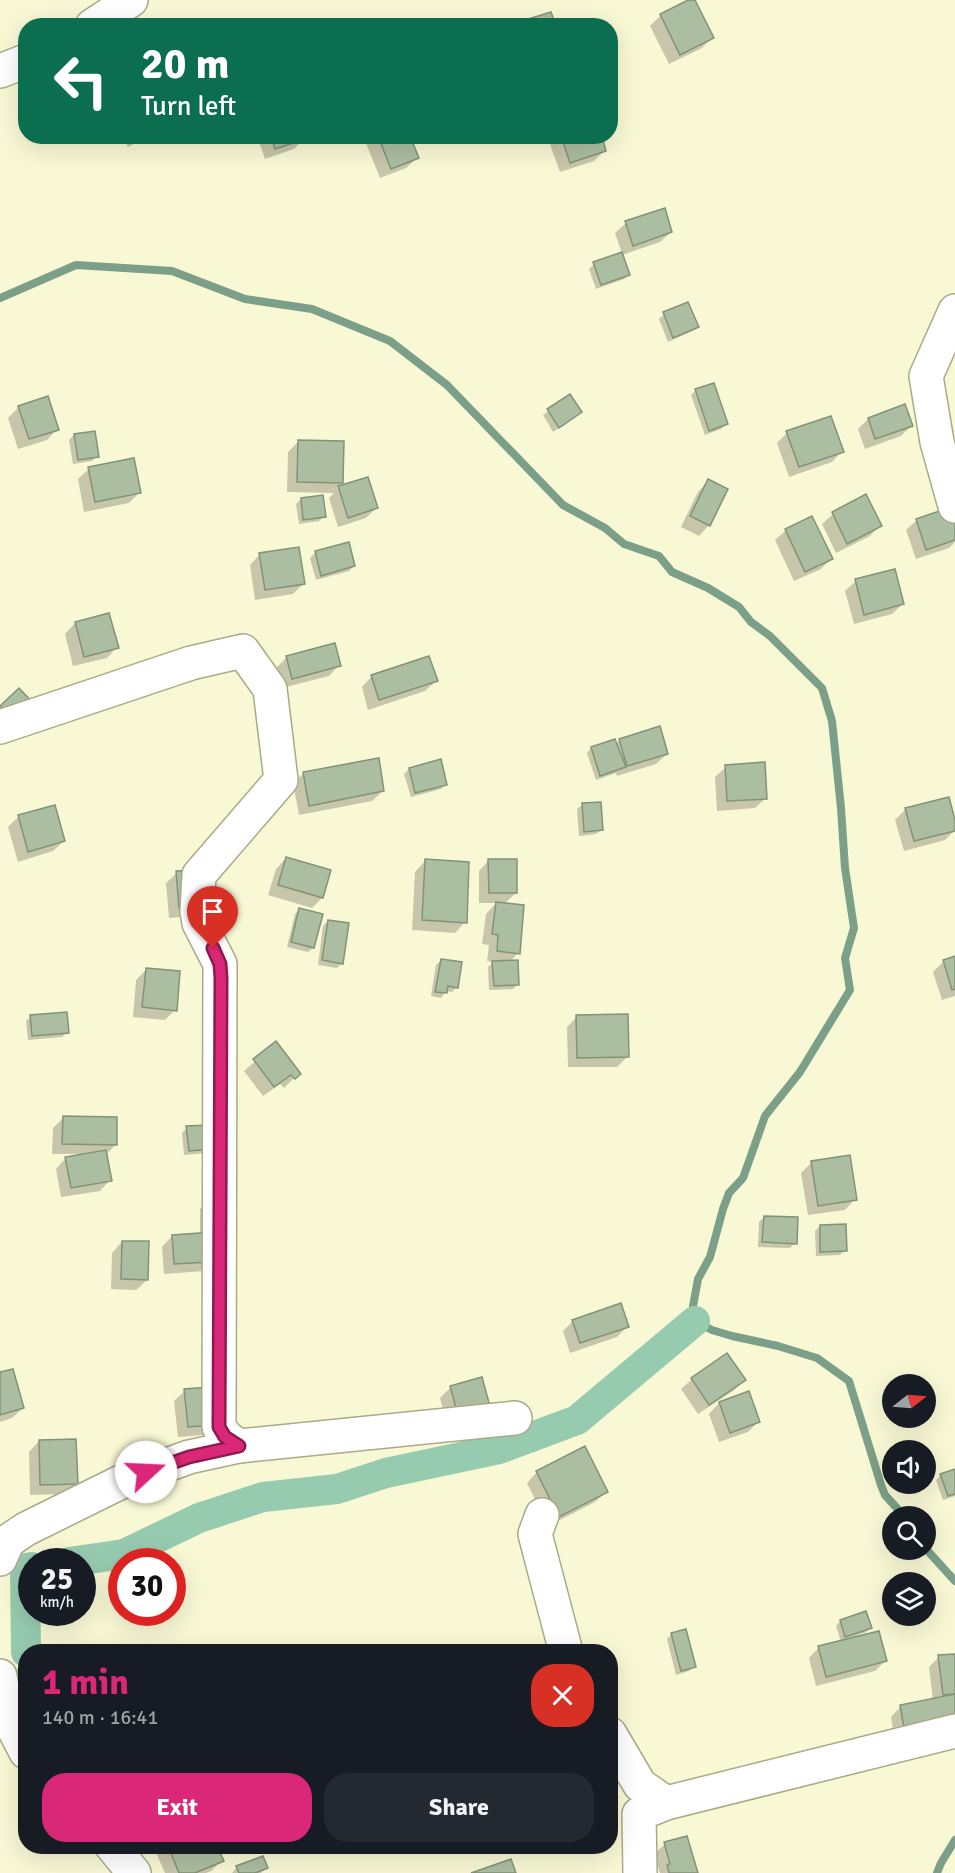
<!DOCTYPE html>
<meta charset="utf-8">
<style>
:root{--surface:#171b24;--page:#242831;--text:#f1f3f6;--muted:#9ea1a6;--accent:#db2777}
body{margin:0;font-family:Signika,sans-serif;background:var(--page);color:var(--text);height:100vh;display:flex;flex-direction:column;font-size:22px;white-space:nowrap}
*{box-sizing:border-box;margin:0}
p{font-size:20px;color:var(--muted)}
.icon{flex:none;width:33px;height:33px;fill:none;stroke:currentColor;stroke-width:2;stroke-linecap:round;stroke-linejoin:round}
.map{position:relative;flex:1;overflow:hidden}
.sheet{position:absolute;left:18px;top:1644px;width:600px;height:210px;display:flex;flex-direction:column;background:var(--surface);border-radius:24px;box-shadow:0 6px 24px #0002}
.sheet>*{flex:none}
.hud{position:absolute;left:18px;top:18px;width:600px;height:126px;border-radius:24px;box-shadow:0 6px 24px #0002;background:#0b6e4f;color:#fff;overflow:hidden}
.needle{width:39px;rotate:73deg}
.controls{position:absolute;left:882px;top:1374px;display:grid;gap:12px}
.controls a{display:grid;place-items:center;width:54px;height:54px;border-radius:50%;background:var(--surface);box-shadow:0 6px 24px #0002;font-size:30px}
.speed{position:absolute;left:18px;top:1548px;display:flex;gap:12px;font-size:30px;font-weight:700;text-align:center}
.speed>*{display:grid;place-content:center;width:78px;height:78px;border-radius:50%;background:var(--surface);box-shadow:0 6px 24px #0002;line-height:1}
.speed small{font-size:15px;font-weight:400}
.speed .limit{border:9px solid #d22;background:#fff;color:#111}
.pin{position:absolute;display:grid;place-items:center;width:51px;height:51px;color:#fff;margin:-62px -26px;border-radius:50% 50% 50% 0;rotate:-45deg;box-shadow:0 0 6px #0007}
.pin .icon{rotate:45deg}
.me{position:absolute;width:66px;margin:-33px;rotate:70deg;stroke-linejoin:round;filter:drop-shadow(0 0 4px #0008)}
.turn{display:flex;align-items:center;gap:21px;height:126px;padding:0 24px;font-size:27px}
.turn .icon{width:78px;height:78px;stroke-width:2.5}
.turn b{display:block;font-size:42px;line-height:51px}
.round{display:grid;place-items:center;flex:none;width:63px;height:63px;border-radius:24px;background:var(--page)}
.overview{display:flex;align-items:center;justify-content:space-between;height:102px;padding:0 24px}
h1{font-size:36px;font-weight:700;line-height:45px;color:var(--accent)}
.primary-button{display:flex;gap:12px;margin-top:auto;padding:12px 24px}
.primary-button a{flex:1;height:69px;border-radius:24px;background:var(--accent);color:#fff;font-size:24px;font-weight:700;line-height:69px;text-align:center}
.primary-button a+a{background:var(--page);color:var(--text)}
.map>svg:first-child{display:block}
.shadow{fill:#0003}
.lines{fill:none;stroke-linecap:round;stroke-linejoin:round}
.stream{stroke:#7b9f88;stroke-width:8}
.canal{stroke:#97cbb0;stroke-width:30}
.building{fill:#acbea1;stroke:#829377;stroke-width:1.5}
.minor-casing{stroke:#aaa988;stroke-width:36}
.minor{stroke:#fff;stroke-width:33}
.route-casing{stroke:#8e194d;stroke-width:15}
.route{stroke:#db2777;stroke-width:10}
</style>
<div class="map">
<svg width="955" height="1873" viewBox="0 0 955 1873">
<rect width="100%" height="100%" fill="#f9f8d5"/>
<!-- shadow -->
<g class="shadow">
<path d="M691 0H694L712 37 702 48 669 64 650 26 660 16Z"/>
<path d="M122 136H148L128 147Z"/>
<path d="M257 136H304L305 138 294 149 265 159Z"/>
<path d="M363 136H408L417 158 406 168 380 178Z"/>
<path d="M547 136H600L605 150 594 161 560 172Z"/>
<path d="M626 223 671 232 660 242 622 255 629 274 624 279 596 289 589 269 594 264 622 253 615 233Z"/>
<path d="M687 304 697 327 692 331 668 342 659 319 664 314Z"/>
<path d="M696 390 726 424 721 429 705 435 691 395Z"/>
<path d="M569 396 575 417 553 432 543 415Z"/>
<path d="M47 398 57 429 47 440 18 449 8 418 18 408Z"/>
<path d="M868 419 911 426 901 436 865 449 858 429Z"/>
<path d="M787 433 842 451 832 462 789 477 777 443Z"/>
<path d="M74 435 97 456 92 461 73 464 69 440Z"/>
<path d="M299 441 342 483 336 489 367 479 376 508 366 518 338 527 329 498 334 493 287 492 288 452Z"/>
<path d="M89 469 139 493 129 503 84 512 78 479Z"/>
<path d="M708 481 709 525 699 536 681 527 698 492Z"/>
<path d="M866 496 880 525 870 536 836 553 822 524 833 514Z"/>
<path d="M301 499 324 516 319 521 299 524 296 504Z"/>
<path d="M917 520 955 525V542L949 548 916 559 906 530Z"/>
<path d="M786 530 831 559 821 569 794 581 775 540Z"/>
<path d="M348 544 354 566 349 571 316 580 310 558 315 553Z"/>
<path d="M260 554 303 584 293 594 255 600 250 565Z"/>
<path d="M856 581 903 604 892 614 854 624 845 591Z"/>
<path d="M75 623 117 647 107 658 73 666 65 634Z"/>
<path d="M287 657 339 665 329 676 282 688 277 667Z"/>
<path d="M372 676 436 681 425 691 368 710 362 687Z"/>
<path d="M620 740 667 754 656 764 617 776 616 773 596 780 587 753 591 748 616 744Z"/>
<path d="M726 767 766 798 755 808 717 811 715 777Z"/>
<path d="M409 769 446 784 441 789 411 797 404 774Z"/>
<path d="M304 773 383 791 372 801 299 815 293 783Z"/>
<path d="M582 805 601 830 596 834 579 836 577 809Z"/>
<path d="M906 809 955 826V830L945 840 904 851 895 820Z"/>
<path d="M19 816 64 841 53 851 18 862 8 827Z"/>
<path d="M286 858 322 898 312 908 268 895 276 869Z"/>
<path d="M489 860 516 893 504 904 518 953 510 962 518 984 513 989 489 990 488 967 494 962 487 961 489 945 482 944 486 914 496 903H479V871Z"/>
<path d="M425 861 465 922 455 933 412 930 415 872Z"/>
<path d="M177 873 194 916 169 918 166 883Z"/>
<path d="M300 909 313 948 308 952 287 947 295 914Z"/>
<path d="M328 921 342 963 337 968 318 965 323 926Z"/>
<path d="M955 958V996L942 1000 933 972 944 961Z"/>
<path d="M441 960 457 987 452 992 446 991 441 998 431 996 436 965Z"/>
<path d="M147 969 175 1010 165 1020 133 1017 136 980Z"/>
<path d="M31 1017 67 1032 62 1037 28 1040 26 1021Z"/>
<path d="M577 1017 628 1056 617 1067H568L567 1027Z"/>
<path d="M276 1043 299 1073 284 1088 280 1084 263 1096 244 1071Z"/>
<path d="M63 1118 116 1144 106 1155 110 1180 100 1191 61 1197 56 1169 66 1158 79 1156V1154H52L53 1128Z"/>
<path d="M209 1126 205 1153 184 1155 182 1133 187 1128Z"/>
<path d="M812 1162 855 1199 845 1210 808 1215 801 1173Z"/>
<path d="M205 1204 217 1270 164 1274 162 1247 172 1236 200 1234V1209Z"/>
<path d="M764 1217 795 1243 790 1248 758 1247 759 1222Z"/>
<path d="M820 1226 845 1250 840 1255 816 1256 815 1231Z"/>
<path d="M122 1242 147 1280 136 1290 111 1289 112 1253Z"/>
<path d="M573 1321 627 1327 617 1337 570 1353 563 1331Z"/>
<path d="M0 1374 23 1408 12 1418 0 1422Z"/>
<path d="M692 1379 744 1380 733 1391 698 1414 681 1389Z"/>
<path d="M450 1388 479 1420 448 1428 440 1398Z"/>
<path d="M185 1391 215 1434 178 1437 174 1401Z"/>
<path d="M748 1393 758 1422 748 1432 719 1442 709 1414 719 1403Z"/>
<path d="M39 1441 76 1483 66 1494 30 1495 29 1452Z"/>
<path d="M955 1470V1496L943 1500 936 1480 940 1476Z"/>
<path d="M537 1472 606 1492 595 1502 548 1526 527 1483Z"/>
<path d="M840 1621 870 1628 865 1633 857 1635V1638L885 1661 875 1671 816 1686 809 1658 819 1647 841 1642 836 1626Z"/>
<path d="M672 1634 694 1667 689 1671 676 1675 667 1639Z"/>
<path d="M955 1655V1720L894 1737 891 1717 901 1706 933 1700 929 1667 939 1657Z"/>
<path d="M665 1844 696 1873H660L654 1854Z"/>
<path d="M156 1846H216L222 1860 211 1871 206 1873H165L154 1848Z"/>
<path d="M237 1867 266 1868 261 1873H232Z"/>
</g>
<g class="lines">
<!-- stream -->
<g class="stream">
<path d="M0 298 76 265 172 271 245 299 312 309 390 341 447 385 563 505 605 528 624 544 659 556 672 572 708 588 739 607 751 622 770 636 822 688 832 721 841 808 845 868 854 928 845 958 850 990 800 1072 765 1116 743 1178 729 1193 723 1209 710 1257 698 1279 693 1306 695 1321 712 1330 732 1336 778 1346 817 1358 849 1381 881 1485 885 1495 904 1516"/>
<path d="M926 1549 955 1581"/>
<path d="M937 1873 941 1863 955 1840"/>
</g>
<!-- canal -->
<g class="canal">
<path d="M69 1562 124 1554 199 1518 263 1497 337 1489 386 1473 499 1449 577 1420 695 1321"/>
<path d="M26 1652 25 1568 32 1567"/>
<path d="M0 1690 26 1682"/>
</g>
</g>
<!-- building -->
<g class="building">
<path d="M688 0H695L714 38 680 55 660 14Z"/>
<path d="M551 12 556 26H509V25Z"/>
<path d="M271 136H306V139L275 149Z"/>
<path d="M378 136H410L419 158 391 169Z"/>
<path d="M561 136H602L606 151 570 163Z"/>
<path d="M665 208 672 232 633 246 625 221Z"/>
<path d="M622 252 630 275 601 285 593 262Z"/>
<path d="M688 302 699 327 673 338 663 312Z"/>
<path d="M714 383 728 424 709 431 695 389Z"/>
<path d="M570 394 582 412 559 428 547 409Z"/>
<path d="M48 396 59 430 29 439 18 406Z"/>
<path d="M905 404 913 426 875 439 868 418Z"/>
<path d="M831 416 844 452 799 467 786 431Z"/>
<path d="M95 431 99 457 78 460 74 434Z"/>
<path d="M298 440 344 441 343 483 297 482Z"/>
<path d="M134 458 141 493 95 502 88 467Z"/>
<path d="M368 477 378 508 348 518 338 486Z"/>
<path d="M708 479 728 489 710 526 690 516Z"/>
<path d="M866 494 882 526 847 544 832 512Z"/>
<path d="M323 495 326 517 303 520 301 498Z"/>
<path d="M951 507 955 520V540L926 550 916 519Z"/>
<path d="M812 516 833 559 805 572 785 529Z"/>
<path d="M349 542 355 566 321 576 315 551Z"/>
<path d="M299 547 305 584 265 590 259 553Z"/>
<path d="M895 569 904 604 864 615 855 579Z"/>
<path d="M109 613 119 648 84 657 75 622Z"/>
<path d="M335 643 341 666 292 679 286 656Z"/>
<path d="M429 656 438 681 379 700 371 675Z"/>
<path d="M19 688 33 703 15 721 0 706Z"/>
<path d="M660 726 668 754 627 766 619 739Z"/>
<path d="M615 739 626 767 600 776 591 747Z"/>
<path d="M379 758 384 791 309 806 303 772Z"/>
<path d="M441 759 447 785 415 793 409 768Z"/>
<path d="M765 762 767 799 727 801 725 765Z"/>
<path d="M949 797 955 820V831L914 841 905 808Z"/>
<path d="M601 802 603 830 584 832 582 803Z"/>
<path d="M55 805 65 841 28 852 18 815Z"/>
<path d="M286 857 331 870 323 898 278 885Z"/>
<path d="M425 859 469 862 467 923 422 920Z"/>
<path d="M488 859H517V893H489Z"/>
<path d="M203 870 206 906 179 908 176 871Z"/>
<path d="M496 902 524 905 520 954 497 951 498 935 492 934Z"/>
<path d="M299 908 323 914 314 948 291 942Z"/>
<path d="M328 920 349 923 343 964 322 960Z"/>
<path d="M955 956V989L952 990 943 960Z"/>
<path d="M441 959 462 962 458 988 448 986 447 993 435 992Z"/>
<path d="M518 960 519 985 494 986 492 961Z"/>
<path d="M146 968 180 971 177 1011 142 1007Z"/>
<path d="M67 1012 69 1033 32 1036 30 1015Z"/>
<path d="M628 1014 629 1057 577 1058 576 1015Z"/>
<path d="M276 1041 301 1074 295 1079 291 1075 274 1087 253 1059Z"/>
<path d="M63 1116 117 1117V1145L62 1144Z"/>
<path d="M210 1125 212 1149 189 1151 186 1126Z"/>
<path d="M106 1150 112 1181 71 1188 65 1157Z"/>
<path d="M850 1155 857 1200 818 1206 811 1161Z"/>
<path d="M764 1216 798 1217 797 1244 762 1242Z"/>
<path d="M846 1224 847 1251 820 1252V1225Z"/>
<path d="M227 1231 229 1261 174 1264 172 1235Z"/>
<path d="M122 1241H149L148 1280 121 1279Z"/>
<path d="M621 1303 629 1327 580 1343 572 1320Z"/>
<path d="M727 1353 746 1380 709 1405 691 1378Z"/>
<path d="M13 1369 24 1408 0 1415V1372Z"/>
<path d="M482 1377 491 1410 459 1419 450 1386Z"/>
<path d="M223 1386 227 1424 188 1427 184 1389Z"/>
<path d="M749 1391 760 1422 730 1433 719 1402Z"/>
<path d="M76 1439 78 1484 40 1485 39 1440Z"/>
<path d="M585 1446 608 1492 559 1517 536 1471Z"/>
<path d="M955 1469V1494L948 1496 940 1474Z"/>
<path d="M866 1611 872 1628 845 1637 840 1620Z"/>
<path d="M686 1629 696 1667 681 1671 671 1633Z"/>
<path d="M879 1631 887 1661 826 1677 818 1646Z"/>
<path d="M955 1654V1694L943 1695 938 1655Z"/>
<path d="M955 1694V1718L904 1728 900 1705Z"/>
<path d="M687 1836 698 1873H669L667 1865 670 1864 664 1842Z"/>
<path d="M168 1846H217L224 1861 195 1873H179Z"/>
<path d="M263 1856 268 1868 255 1873H239L236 1866Z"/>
<path d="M511 1859 516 1873H471Z"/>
</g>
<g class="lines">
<defs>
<g id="minor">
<path d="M92 26 131 0"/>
<path d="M0 71 26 61"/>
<path d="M955 311 926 376 937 442 955 506"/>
<path d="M0 727 191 663 243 651 270 689 281 780 199 875 197 911 199 923 220 964 219 1427 226 1437 239 1446"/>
<path d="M542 1515 535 1534 566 1652"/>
<path d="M0 1559 8 1541 26 1529 125 1480 189 1457 239 1446 515 1418"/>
<path d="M0 1676 7 1716"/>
<path d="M0 1718 7 1716 26 1752"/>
<path d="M610 1734 640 1785 666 1803"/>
<path d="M112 1846 134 1873"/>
<path d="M640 1873 639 1814 666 1803 955 1731"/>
</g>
</defs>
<!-- minor casing -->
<use href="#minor" class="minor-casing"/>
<!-- minor -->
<use href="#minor" class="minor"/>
</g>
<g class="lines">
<defs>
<path id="route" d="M146 1472 189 1457 239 1446 225 1437 219 1427 221 978 220 964 213 948"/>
</defs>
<!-- route casing -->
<use href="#route" class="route-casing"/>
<!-- route -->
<use href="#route" class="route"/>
</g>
</svg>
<div class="controls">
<a><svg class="needle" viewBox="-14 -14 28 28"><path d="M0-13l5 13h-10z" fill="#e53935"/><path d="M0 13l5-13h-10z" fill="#9ea1a6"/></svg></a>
<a><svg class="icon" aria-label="sound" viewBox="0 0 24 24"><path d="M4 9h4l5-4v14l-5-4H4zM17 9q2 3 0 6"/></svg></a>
<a><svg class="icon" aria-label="search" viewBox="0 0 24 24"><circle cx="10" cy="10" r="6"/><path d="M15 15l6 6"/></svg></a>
<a><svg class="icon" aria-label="layers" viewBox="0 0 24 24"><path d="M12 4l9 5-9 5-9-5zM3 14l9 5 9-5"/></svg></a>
</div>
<div class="speed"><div>25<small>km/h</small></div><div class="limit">30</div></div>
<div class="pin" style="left:213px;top:948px;background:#d93025"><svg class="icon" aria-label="arrive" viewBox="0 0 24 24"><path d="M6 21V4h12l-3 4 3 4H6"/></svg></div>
<svg class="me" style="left:146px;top:1472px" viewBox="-20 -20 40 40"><circle r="19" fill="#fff"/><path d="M0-13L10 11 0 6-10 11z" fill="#db2777"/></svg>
<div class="hud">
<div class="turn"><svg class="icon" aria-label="left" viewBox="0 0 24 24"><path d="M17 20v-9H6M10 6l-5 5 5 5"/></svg><div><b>20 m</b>Turn left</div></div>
</div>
<section class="sheet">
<div class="overview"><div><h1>1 min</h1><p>140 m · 16:41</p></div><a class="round" style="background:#d93025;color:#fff"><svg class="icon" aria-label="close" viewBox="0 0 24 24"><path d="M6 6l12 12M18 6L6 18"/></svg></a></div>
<div class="primary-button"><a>Exit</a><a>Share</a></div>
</section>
</div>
